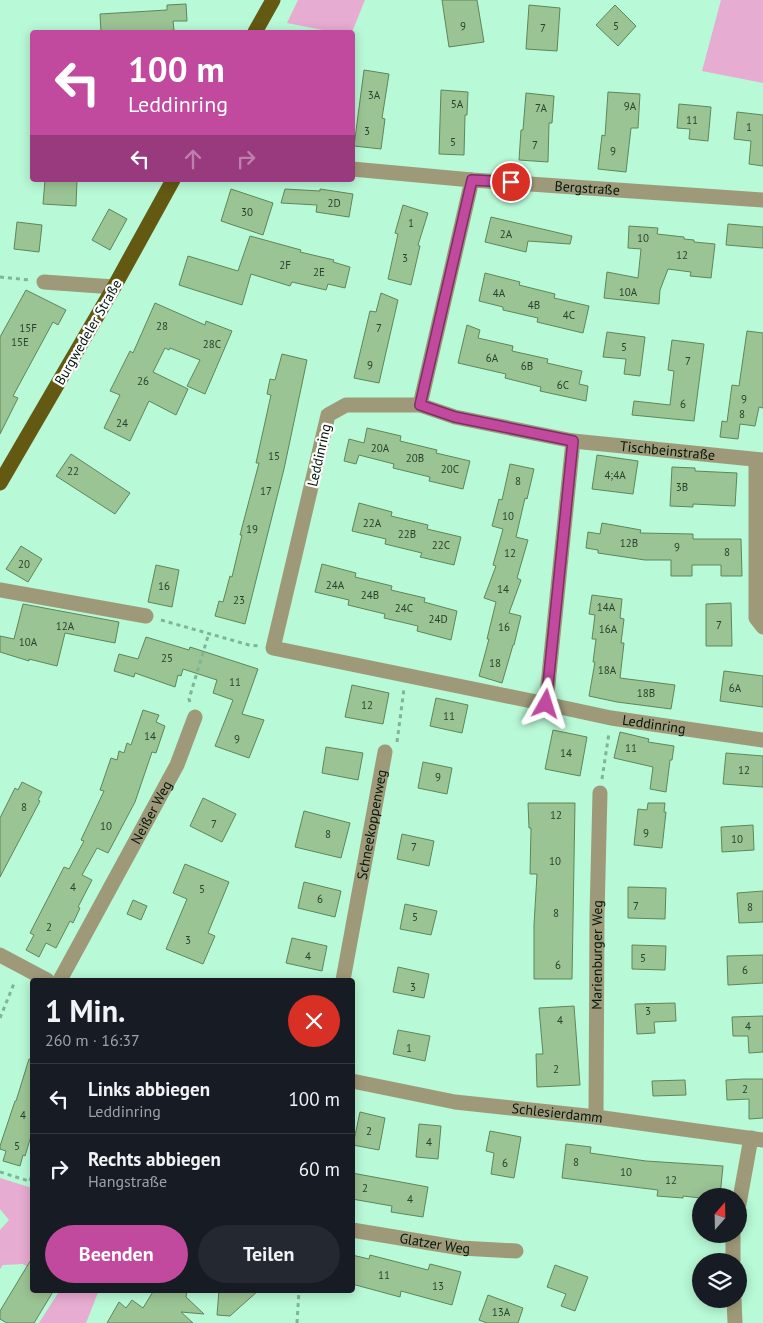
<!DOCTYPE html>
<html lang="de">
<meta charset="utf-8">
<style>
:root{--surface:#171b24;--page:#242831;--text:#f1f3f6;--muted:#9ea1a6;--line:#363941;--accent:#c1499e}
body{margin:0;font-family:"PT Sans",sans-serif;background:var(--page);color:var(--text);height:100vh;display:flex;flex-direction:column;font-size:19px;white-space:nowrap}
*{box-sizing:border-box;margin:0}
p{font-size:16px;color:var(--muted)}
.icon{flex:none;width:28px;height:28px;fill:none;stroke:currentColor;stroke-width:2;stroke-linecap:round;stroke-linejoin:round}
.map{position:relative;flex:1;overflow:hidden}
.details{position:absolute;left:30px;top:978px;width:325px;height:315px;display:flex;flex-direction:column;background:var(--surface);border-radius:5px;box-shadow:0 2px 12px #0003}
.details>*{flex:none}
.top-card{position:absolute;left:30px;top:30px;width:325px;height:152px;border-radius:5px;box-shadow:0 2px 12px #0003;background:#c1499e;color:#fff;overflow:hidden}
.needle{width:32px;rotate:20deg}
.controls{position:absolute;left:692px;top:1188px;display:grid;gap:10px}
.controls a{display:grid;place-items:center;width:55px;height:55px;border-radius:50%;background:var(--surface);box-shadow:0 2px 12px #0003;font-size:25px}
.pin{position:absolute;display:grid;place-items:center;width:42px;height:42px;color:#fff;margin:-21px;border:2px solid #fff;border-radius:50%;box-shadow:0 1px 5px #0007}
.me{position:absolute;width:55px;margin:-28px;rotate:6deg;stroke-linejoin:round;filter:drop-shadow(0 0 4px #0008)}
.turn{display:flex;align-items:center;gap:18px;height:105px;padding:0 15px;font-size:22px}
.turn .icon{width:65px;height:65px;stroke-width:2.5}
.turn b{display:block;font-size:35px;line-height:42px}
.lanes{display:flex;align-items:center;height:48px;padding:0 15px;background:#0003;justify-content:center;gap:25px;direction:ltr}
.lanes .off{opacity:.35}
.round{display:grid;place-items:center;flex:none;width:52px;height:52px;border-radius:26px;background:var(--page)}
.head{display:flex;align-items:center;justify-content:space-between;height:85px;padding:0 15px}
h1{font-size:30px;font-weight:700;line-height:38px}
.action{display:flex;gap:10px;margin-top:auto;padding:10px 15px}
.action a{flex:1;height:58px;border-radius:30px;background:var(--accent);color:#fff;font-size:20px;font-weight:700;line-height:58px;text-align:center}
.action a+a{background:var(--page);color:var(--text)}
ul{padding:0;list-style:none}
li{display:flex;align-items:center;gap:15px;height:70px;padding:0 15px;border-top:1px solid var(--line)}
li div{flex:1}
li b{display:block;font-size:19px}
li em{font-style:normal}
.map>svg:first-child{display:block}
.green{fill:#e7acd1}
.building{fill:#9bc494;stroke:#5f8659}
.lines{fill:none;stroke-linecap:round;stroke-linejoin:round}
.path{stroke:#80b499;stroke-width:3;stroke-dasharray:4 4;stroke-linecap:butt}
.minor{stroke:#9e9a79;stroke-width:15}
.major{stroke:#635912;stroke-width:15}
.route-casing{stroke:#7d2f67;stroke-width:12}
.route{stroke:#c1499e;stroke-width:9}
.labels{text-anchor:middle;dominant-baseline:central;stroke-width:4.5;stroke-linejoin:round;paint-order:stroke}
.number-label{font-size:11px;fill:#27422d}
.street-label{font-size:14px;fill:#00160b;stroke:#fff}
</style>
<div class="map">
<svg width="763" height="1323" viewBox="0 0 763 1323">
<rect width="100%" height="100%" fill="#b8f9d7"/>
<!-- green -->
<g class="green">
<path d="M298 0H365L352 32H333L287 23Z"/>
<path d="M721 0H763V83L702 71Z"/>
<path d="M0 1178 32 1188V1270L23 1264 3 1265 0 1269V1230L9 1220 0 1209Z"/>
<path d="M60 1290H99L86 1323H39Z"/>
</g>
<!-- building -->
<g class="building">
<path d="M442 0H477L484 42 449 47Z"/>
<path d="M186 4 187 21H173L174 30 166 31V32H101L100 14 167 10V5Z"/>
<path d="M529 5 560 8 557 51 526 49Z"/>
<path d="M615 5 636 26 618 46 596 25Z"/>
<path d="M364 70 389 74 382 118 385 119 381 149 354 146Z"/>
<path d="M441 90 468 92 467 115H465L464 155 439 154Z"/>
<path d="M608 92 640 94 638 128H631L626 172 598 169 602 135 605 136Z"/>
<path d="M526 93 554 96 552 123H549L548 162 519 160 521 130H523Z"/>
<path d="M679 104 711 107 708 141 689 139 690 129 677 128Z"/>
<path d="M737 112 763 115V166L749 164 751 141 734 139Z"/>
<path d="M45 180H77L76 206 43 204Z"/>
<path d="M231 189 273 203 263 235 221 221Z"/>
<path d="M285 189 320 191V189L353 194 349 217 316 212 317 205 281 203Z"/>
<path d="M403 205 428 213 418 245 420 246 411 285 388 279 398 234 395 233Z"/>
<path d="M109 209 127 219 110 250 92 240Z"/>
<path d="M491 217 572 236 570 244 528 241 526 252 485 242Z"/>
<path d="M17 222 42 225 39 252 14 249Z"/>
<path d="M728 224 763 227V248L726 245Z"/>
<path d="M629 226 658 228 657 234 684 237V239L694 240V242L715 244 711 278 690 276 691 272 668 269 660 290 659 304 604 298 607 272 638 278 641 249 628 248Z"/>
<path d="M250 236 301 250 300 252 334 260 333 262 350 267 345 288 328 284 326 290 292 282 290 286 251 274 242 305 179 285 188 256 238 271Z"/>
<path d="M485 273 520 282 519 285 555 294 554 298 589 306 583 333 537 322 538 318 503 310V307L479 301Z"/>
<path d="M26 290 66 310 58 325 53 322 13 396 18 398 0 434V337Z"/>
<path d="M381 293 398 300 379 383 354 378 370 311 376 312Z"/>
<path d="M155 303 205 325 206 321 232 331 205 394 187 386 200 360 170 348 169 350 165 348 153 372 188 389 176 415 149 401 130 441 104 428 120 395 110 391 130 351 133 353Z"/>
<path d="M467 325 480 330 478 338 513 346 512 351 548 359 547 363 582 371 579 384 588 386 586 401 540 391 541 387 505 378 506 374 458 363Z"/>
<path d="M747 331 763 333V408L759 407 755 426 740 424 738 439 720 437 722 421 727 422 732 385 739 386Z"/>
<path d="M607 332 645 337 640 376 624 374 626 359 603 357Z"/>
<path d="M672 340 704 344 694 421 632 415 634 401 670 405 674 371 668 370Z"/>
<path d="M282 354 307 360 284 469 245 624 215 616 219 601 223 602 230 576 232 577 242 535H240L259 463H256L271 395 267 394 270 379 275 380Z"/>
<path d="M367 428 401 436 400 441 437 450 436 453 470 461 463 489 429 481 430 477 393 468 394 464 359 455 356 464 344 461 349 439 364 443Z"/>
<path d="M71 454 130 493 115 514 56 476Z"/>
<path d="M597 455 638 461 633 494 592 489Z"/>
<path d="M510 464 534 469 527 499 525 498 516 537 528 540 517 578 521 580 509 613 521 616 514 645H513L502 683 479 676 489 639H487L496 602 484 598 496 566 493 565 503 529 492 526 499 499 502 500Z"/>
<path d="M672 467 695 468V471L737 473 735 506 693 504V507L670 506Z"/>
<path d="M359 503 392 512 391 516 428 525 427 529 461 537 454 565 420 557 422 553 385 544 386 539 352 531Z"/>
<path d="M602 523 641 530 640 533 693 534V539H741L742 576H721V565H692V576H671V560H645L598 553V550L586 548 588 532 600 534Z"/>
<path d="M21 546 42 559 28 582 6 569Z"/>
<path d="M322 564 356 573 355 577 392 586 391 590 425 598 424 602 457 611 451 640 417 631 418 626 384 618 385 614 348 605 349 600 315 592Z"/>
<path d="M156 565 179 570 172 607 148 602Z"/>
<path d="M592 595 622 599 620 618 624 619 621 643H624L620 678 675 685 671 709 617 702 589 696 595 662H593L596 639H592L595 615 589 614Z"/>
<path d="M731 603 732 646H706V604Z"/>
<path d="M23 604 119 622 115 643 65 633 57 666 29 659V661L0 652V636L14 639Z"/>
<path d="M146 637 189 650 190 647 258 669 242 714 264 720 249 758 215 746 233 700 213 693 217 680 183 669 181 676 178 675 175 687 135 673 134 677 114 671 119 654 138 659Z"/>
<path d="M724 671 763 676V707L720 701Z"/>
<path d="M352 685 389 693 383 724 345 717Z"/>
<path d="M436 698 468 705 462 733 430 726Z"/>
<path d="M143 710 159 715 156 722 165 726 156 753 152 752 135 802 108 853 97 848 82 875 92 880 78 907 80 908 73 923 70 921 56 948 46 943 39 957 26 950 34 935 30 933 64 867 69 869 84 841 81 840 104 791 100 790 111 758 117 760 119 751 124 753 127 743 131 745Z"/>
<path d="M553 730 587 737 580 776 545 769Z"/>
<path d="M620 732 649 739 648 742 674 746 672 760H670L666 792 650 789 653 767 614 758Z"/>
<path d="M326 747 363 753 358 780 322 773Z"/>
<path d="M726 753 763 756V787L723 784Z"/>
<path d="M423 762 452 768 447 794 418 788Z"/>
<path d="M22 782 42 792 38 800 40 801 0 877V818L15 788 18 790Z"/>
<path d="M203 798 236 814 222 842 190 826Z"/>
<path d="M528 803H575L572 979H534V925L537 874H530L531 828H529Z"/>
<path d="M648 803H665L664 812H666L662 848 634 845 638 809 647 810Z"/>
<path d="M304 811 350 823 341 858 295 847Z"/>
<path d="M753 825 754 850 722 852 721 827Z"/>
<path d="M402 834 434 841 429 866 397 859Z"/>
<path d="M185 864 229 882 208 933 215 936 203 964 166 949 187 899 173 893Z"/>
<path d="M304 882 341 891 335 917 298 908Z"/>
<path d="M628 887 666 888 665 919 628 918Z"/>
<path d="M763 891V922L739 923 737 893Z"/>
<path d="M133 900 147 906 141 920 127 914Z"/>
<path d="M405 904 437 911 431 935 400 929Z"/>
<path d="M292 938 327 946 322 971 286 963Z"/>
<path d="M632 945 666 946 665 970 632 969Z"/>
<path d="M763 955V983L728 985 727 956Z"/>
<path d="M398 967 429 974 424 998 393 992Z"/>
<path d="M675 1003 676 1021 654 1022 655 1033 637 1034 635 1004Z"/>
<path d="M574 1006 580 1085 537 1087 536 1054H543L539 1008Z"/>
<path d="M763 1016V1052L749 1053 748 1036H733L732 1017Z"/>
<path d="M398 1030 430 1036 425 1061 393 1054Z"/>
<path d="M29 1059H32V1133L25 1156 23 1155 20 1166 3 1161 6 1151 0 1149V1146L15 1101H16Z"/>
<path d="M744 1079H763V1118L749 1119V1099L727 1100 726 1080Z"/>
<path d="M685 1080 686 1095 653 1096 652 1081Z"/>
<path d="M360 1112 385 1118 379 1150 353 1145Z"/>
<path d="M419 1124 441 1126 438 1159 416 1157Z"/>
<path d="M490 1131 521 1137 514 1178 491 1174 494 1153 486 1151Z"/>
<path d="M566 1144 591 1147 590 1153 646 1161 723 1166 720 1196H701V1198L683 1196V1198L657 1196 658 1190 562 1178Z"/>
<path d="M352 1173 428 1187 423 1217 391 1212 392 1206 352 1199Z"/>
<path d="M352 1255 369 1259 370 1255 428 1270 430 1264 461 1272 452 1305 401 1291 400 1297 352 1284Z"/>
<path d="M32 1258V1290H54L34 1323H7L0 1319V1311Z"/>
<path d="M555 1265 588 1277 575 1311 561 1306 566 1294 547 1287Z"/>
<path d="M154 1290H187L186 1297 204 1314 181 1312 193 1323H107L119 1302 126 1308 132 1300 143 1308Z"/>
<path d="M219 1290H259L230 1316 217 1315Z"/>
<path d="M488 1295 523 1308 518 1323H487L479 1320Z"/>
</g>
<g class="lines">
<!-- path -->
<g class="path">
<path d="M0 277 30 280"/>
<path d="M161 620 249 645 259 646"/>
<path d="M190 702 189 699 209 633"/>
<path d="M397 742 404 689"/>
<path d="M602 779 609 733"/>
<path d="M0 1018 15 981"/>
<path d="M0 1172 32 1182"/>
<path d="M30 1181 32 1174"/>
<path d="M297 1323 299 1290"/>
</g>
<!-- minor -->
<g class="minor">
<path id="s1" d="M352 169 472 180 763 200"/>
<path d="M44 282 114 287"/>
<path d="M346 405H420L455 417 573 441 546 704 273 648 328 415Z"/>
<path d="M420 405 472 180"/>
<path id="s2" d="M573 441 763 460"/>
<path d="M756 460V618L763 627"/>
<path d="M0 590 146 616"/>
<path id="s3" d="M546 704 611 718 763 740"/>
<path d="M0 955 47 980"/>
<path id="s4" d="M60 980 177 765 195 717"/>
<path id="s5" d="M343 980 385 752"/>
<path id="s6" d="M352 1081 455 1102 596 1117 763 1140"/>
<path id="s7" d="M596 1117 597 915 600 793"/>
<path d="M739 1204 751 1138"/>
<path id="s8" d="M352 1230 461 1248 516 1251"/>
<path d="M733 1261V1234"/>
<path d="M734 1299 735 1323"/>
</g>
<!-- major -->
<g class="major">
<path d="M255 32 273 0"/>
<path d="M0 483 114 287 173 180"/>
</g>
</g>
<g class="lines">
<defs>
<path id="route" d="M511 182 472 180 420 405 455 417 573 441 546 704"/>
</defs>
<!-- route casing -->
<use href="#route" class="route-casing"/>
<!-- route -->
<use href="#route" class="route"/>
</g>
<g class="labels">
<!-- number labels -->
<g class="number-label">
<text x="463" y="26">9</text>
<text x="616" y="26">5</text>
<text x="543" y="28">7</text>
<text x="374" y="95">3A</text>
<text x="457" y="104">5A</text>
<text x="630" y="106">9A</text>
<text x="541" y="108">7A</text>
<text x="692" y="120">11</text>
<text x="749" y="127">1</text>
<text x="367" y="131">3</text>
<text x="453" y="142">5</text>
<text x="535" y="145">7</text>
<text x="613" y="151">9</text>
<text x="334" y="203">2D</text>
<text x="247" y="212">30</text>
<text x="411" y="223">1</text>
<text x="506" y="234">2A</text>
<text x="643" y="238">10</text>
<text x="682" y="255">12</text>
<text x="405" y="258">3</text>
<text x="285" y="265">2F</text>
<text x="319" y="272">2E</text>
<text x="628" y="292">10A</text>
<text x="499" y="293">4A</text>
<text x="534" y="305">4B</text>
<text x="569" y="315">4C</text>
<text x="162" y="326">28</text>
<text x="28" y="328">15F</text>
<text x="379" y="328">7</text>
<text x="20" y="342">15E</text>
<text x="212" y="344">28C</text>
<text x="624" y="347">5</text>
<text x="492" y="358">6A</text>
<text x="688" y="361">7</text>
<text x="370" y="365">9</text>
<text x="527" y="366">6B</text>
<text x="143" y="381">26</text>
<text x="563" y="385">6C</text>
<text x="744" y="399">9</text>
<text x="683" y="404">6</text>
<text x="742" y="414">8</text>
<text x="122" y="423">24</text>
<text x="380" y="448">20A</text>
<text x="274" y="456">15</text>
<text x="415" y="458">20B</text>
<text x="450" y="469">20C</text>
<text x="73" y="471">22</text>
<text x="615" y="475">4;4A</text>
<text x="518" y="481">8</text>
<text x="682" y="487">3B</text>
<text x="266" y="491">17</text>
<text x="508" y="516">10</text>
<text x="372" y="523">22A</text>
<text x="252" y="529">19</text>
<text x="407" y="534">22B</text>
<text x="629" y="543">12B</text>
<text x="441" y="545">22C</text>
<text x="677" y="547">9</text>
<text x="727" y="552">8</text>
<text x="510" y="553">12</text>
<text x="24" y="564">20</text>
<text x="335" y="585">24A</text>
<text x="164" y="586">16</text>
<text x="503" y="589">14</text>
<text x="370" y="595">24B</text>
<text x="239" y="600">23</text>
<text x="606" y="607">14A</text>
<text x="404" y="608">24C</text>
<text x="438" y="619">24D</text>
<text x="719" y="625">7</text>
<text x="65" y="626">12A</text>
<text x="504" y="627">16</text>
<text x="608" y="629">16A</text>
<text x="28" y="642">10A</text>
<text x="167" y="658">25</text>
<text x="495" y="663">18</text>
<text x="607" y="670">18A</text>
<text x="235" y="682">11</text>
<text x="735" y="688">6A</text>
<text x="646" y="693">18B</text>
<text x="367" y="705">12</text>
<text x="449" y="716">11</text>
<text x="150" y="736">14</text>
<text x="237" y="739">9</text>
<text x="631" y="748">11</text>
<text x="566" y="753">14</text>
<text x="744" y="770">12</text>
<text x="438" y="777">9</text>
<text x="24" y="807">8</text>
<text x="556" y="815">12</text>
<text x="214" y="824">7</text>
<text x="106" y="826">10</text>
<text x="646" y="833">9</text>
<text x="328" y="834">8</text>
<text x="737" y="839">10</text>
<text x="414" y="847">7</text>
<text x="555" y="861">10</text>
<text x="73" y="887">4</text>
<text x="202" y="889">5</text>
<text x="320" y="899">6</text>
<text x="636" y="906">7</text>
<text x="750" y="907">8</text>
<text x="556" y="913">8</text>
<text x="415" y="917">5</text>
<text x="49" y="927">2</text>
<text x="188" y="940">3</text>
<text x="308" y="956">4</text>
<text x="643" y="958">5</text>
<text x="558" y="965">6</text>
<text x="745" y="970">6</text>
<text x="413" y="987">3</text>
<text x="648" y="1011">3</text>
<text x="560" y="1020">4</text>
<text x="748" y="1026">4</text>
<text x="409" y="1048">1</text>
<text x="556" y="1069">2</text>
<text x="745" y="1089">2</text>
<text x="23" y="1115">4</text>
<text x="369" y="1131">2</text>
<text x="429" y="1142">4</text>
<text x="17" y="1146">5</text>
<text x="576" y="1162">8</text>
<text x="505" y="1163">6</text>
<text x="626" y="1172">10</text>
<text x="671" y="1180">12</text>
<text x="365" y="1188">2</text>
<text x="410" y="1199">4</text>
<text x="384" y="1275">11</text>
<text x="438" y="1286">13</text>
<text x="501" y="1312">13A</text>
</g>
<!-- street labels -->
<g class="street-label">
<text stroke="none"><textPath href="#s1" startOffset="236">Bergstraße</textPath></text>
<text transform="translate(88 332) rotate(-60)">Burgwedeler Straße</text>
<text stroke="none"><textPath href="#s2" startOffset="95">Tischbeinstraße</textPath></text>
<text transform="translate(319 455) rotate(-77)">Leddinring</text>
<text stroke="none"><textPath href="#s3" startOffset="110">Leddinring</textPath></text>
<text stroke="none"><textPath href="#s4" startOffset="191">Neißer Weg</textPath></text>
<text stroke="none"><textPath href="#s5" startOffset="158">Schneekoppenweg</textPath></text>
<text stroke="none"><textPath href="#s7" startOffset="162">Marienburger Weg</textPath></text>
<text stroke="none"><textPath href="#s6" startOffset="208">Schlesierdamm</textPath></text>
<text stroke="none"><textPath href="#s8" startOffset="84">Glatzer Weg</textPath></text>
</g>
</g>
</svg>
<div class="controls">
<a><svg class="needle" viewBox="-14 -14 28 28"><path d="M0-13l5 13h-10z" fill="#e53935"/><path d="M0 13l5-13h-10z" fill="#9ea1a6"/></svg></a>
<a><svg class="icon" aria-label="layers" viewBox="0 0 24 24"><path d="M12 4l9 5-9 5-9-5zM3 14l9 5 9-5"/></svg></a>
</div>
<div class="pin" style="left:511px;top:182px;background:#d93025"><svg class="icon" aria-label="arrive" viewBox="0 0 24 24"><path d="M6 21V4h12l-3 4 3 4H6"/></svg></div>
<svg class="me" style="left:546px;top:704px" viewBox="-20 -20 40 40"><path d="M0-17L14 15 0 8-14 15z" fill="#c1499e" stroke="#fff" stroke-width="4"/></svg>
<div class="top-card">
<div class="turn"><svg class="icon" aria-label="left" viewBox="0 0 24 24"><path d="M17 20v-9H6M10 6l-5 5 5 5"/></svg><div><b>100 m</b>Leddinring</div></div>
<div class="lanes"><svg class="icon" aria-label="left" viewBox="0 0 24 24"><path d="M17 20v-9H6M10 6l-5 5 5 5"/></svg><svg class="icon off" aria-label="ahead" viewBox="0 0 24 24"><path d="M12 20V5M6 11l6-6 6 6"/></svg><svg class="icon off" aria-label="right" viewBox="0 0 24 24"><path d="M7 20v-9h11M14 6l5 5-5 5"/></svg></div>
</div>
<section class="details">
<div class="head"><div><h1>1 Min.</h1><p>260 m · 16:37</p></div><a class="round" style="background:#d93025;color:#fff"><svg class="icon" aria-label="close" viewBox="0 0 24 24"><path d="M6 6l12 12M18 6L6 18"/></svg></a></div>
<ul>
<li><svg class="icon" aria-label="left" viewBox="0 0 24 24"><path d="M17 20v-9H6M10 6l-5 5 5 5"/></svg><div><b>Links abbiegen</b><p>Leddinring</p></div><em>100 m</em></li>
<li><svg class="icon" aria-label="right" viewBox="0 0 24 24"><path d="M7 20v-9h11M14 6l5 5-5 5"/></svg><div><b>Rechts abbiegen</b><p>Hangstraße</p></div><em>60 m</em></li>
</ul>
<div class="action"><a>Beenden</a><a>Teilen</a></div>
</section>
</div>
